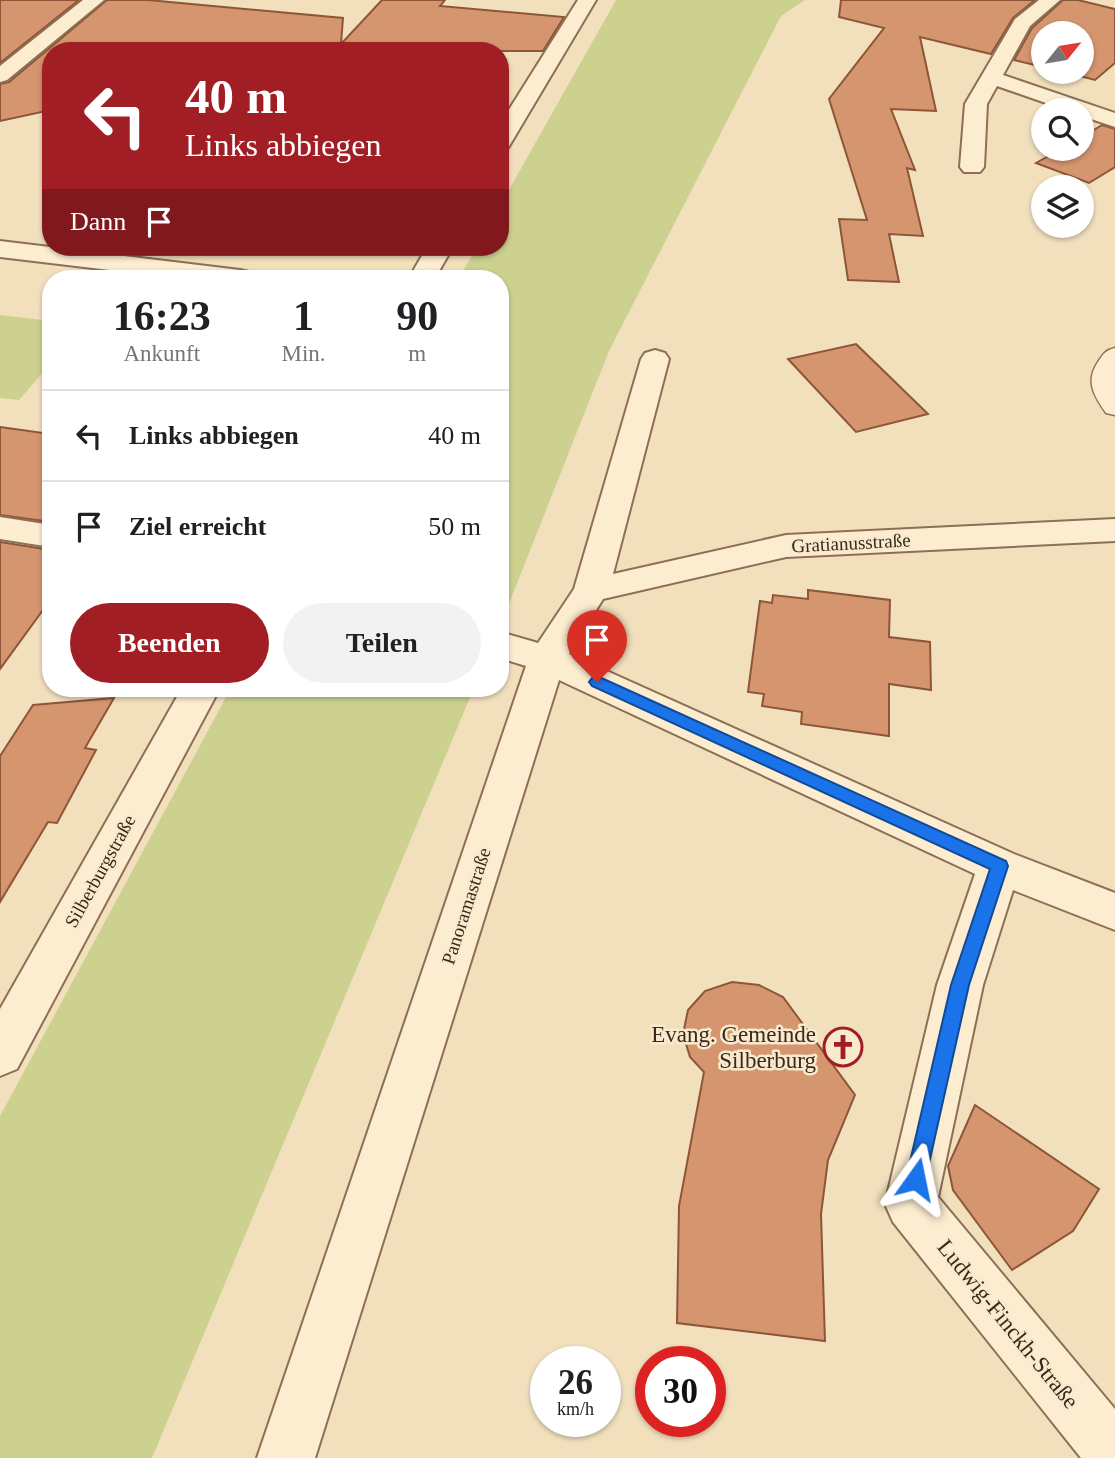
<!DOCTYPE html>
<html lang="de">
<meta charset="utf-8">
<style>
:root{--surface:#fff;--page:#f2f2f2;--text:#202124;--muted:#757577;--line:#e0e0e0;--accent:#a11e25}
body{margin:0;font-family:Georgia,serif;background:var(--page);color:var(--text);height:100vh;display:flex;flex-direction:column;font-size:26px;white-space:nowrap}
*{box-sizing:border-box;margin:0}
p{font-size:23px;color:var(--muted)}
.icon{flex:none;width:38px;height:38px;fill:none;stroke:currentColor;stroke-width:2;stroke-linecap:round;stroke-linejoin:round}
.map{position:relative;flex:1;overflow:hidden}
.details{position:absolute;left:42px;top:270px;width:467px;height:427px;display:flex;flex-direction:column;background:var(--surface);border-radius:28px;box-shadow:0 2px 5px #0004}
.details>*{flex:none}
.guide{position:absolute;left:42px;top:42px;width:467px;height:214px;border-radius:28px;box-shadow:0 2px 5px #0004;background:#a11e25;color:#fff;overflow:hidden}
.needle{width:46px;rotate:60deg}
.controls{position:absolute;left:1031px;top:21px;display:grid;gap:14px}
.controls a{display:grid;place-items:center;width:63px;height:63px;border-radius:50%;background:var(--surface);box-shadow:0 2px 5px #0004;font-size:35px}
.speed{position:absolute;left:530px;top:1346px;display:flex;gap:14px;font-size:35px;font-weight:700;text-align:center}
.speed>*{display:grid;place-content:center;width:91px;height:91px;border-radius:50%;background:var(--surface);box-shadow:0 2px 5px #0004;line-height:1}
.speed small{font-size:18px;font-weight:400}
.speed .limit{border:10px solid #d22;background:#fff;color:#111}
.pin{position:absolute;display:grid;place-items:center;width:60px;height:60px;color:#fff;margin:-72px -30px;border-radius:50% 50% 50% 0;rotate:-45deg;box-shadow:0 0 7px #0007}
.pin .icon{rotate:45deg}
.me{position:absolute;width:77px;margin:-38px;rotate:12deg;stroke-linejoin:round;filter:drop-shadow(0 0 5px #0008)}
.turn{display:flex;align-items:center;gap:24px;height:147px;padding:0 28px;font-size:32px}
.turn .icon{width:91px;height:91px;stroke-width:2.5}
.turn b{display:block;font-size:49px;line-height:60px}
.then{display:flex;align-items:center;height:66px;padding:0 28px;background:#0003;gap:14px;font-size:26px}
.eta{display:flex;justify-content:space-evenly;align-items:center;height:119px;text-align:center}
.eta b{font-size:42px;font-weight:700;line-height:49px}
.action{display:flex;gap:14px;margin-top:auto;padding:14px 28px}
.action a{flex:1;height:80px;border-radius:42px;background:var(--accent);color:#fff;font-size:28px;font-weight:700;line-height:80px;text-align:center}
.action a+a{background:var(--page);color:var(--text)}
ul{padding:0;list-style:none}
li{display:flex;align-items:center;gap:21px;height:91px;padding:0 28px;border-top:2px solid var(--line)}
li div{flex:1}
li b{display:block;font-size:26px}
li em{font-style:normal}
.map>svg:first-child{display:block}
.green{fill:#ccd190}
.building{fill:#d4956f;stroke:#8d5638;stroke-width:2}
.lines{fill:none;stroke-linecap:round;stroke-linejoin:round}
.service-casing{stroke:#8c6f54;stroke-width:3}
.minor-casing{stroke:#8c6f54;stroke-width:4}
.service{fill:#fcedd1;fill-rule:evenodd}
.minor{fill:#fcedd1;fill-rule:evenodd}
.route{fill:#1a73e8;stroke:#114b97;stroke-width:2}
.labels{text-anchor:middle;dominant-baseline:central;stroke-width:5;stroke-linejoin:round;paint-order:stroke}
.street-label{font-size:19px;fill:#39281b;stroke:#f9eacd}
.near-poi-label{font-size:23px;fill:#39281b;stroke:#f9eacd;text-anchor:end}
.near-street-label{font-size:23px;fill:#39281b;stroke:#f9eacd}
</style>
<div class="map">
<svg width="1115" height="1458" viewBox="0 0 1115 1458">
<rect width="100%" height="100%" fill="#f2e0bd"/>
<!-- green -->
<g class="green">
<path d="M616 0H805L781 16 609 351 503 619 500 618V278H459L477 247H500L501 204Z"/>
<path d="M0 315 51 321V363L19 400 0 398Z"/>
<path d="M231 688H474L152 1458H0V1116Z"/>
</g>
<!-- building -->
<g class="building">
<path d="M0 0H79L0 63Z"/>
<path d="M107 0H148L343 18 341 44 382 0H445L440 6 564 17 543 51H51V110L0 121V84L9 82Z"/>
<path d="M841 0H1035L1013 18 991 54 920 37 936 111 891 109 915 170 907 168 923 236 889 234 899 282 848 280 839 219 867 220 829 99 884 28 839 17Z"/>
<path d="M1063 0H1078L1115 9V63L1095 80 1064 72H1082V33H1043V67L1014 60 1032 28Z"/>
<path d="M1102 125 1115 129V167L1089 183 1036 163 1061 149H1082V137Z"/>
<path d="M856 344 928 414 856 432 788 359Z"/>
<path d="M0 427 51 434V522L0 515Z"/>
<path d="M0 542 51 550V599L0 669Z"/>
<path d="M808 590 890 600 889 637 930 642 931 690 889 684V736L801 724 802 712 762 706 764 694 748 692 760 601 772 603 773 595 808 599Z"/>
<path d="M114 698 85 748 96 750 57 823 48 822 0 902V756L33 705Z"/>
<path d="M732 982 759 985 783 997 855 1095 828 1160 821 1214 825 1341 677 1323 679 1206 704 1072 690 1057 683 1034 688 1010 705 991Z"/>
<path d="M975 1105 1099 1189 1073 1231 1012 1270 953 1190 948 1166Z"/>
</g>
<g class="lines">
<defs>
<path id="service" d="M1115 348V415L1106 413C1094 396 1085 381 1098 362 1103 354 1106 350 1115 348Z"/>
<g id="minor">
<path d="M83 0H104L7 80 0 82V66Z"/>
<path d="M578 0H596L511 143 508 148 500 150V124Z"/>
<path d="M1039 0H1060L1030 26 1003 75 1115 113V127L1082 116V110H1066L997 86 987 104 984 167 980 172H964L960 167 965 104 1015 19Z"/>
<path d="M0 241 240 270 249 272 253 278H177L0 257Z"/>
<path d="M427 247H453L435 278H409Z"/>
<path d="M655 350 665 353 669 359 613 574 786 535 1115 519V541L786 557 603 599 569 654 1014 854 1115 893V930L1013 890 983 985 938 1197 1115 1409V1458H1081L893 1222 885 1204 937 985 975 874 559 680 315 1458H257L526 666 500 658V632L538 643 574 589 641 359 645 353Z"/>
<path d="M0 517 51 525V547L0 539Z"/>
<path d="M182 688H220L17 1069 0 1076V1009Z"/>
</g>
</defs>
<!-- service casing -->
<use href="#service" class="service-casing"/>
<!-- minor casing -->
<use href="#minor" class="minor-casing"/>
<!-- service -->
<use href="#service" class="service"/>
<!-- minor -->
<use href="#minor" class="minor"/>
</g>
<!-- route -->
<path class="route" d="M597 676 1006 861 1008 866 969 985 924 1186 916 1189 909 1186 906 1179 951 985 990 869 592 686 589 682 592 678Z"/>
<!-- icons -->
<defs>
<symbol id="church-ring" viewBox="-11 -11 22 22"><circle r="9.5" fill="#f9eacd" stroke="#a11e25" stroke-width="1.5"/><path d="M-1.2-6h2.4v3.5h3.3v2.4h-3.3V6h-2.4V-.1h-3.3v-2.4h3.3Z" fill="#a11e25"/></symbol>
</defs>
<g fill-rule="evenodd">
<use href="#church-ring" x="821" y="1025" width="44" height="44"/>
</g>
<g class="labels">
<!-- street labels -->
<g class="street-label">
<text transform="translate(851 543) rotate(-3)">Gratianusstraße</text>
<text transform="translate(100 871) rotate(-61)">Silberburgstraße</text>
<text transform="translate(466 906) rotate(-72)">Panoramastraße</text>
</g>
<!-- near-poi labels -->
<g class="near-poi-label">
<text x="816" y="1034">Evang. Gemeinde<tspan x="816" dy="26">Silberburg</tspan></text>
</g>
<!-- near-street labels -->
<g class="near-street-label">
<text transform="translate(1008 1324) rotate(51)">Ludwig-Finckh-Straße</text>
</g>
</g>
</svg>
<div class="controls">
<a><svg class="needle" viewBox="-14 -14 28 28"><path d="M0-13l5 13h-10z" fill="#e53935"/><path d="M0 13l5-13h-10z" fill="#757577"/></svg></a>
<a><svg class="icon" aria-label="search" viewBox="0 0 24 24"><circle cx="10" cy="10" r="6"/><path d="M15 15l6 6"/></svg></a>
<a><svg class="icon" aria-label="layers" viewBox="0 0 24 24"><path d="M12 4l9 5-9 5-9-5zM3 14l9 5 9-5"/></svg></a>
</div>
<div class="speed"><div>26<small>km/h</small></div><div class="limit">30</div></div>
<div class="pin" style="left:597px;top:682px;background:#d93025"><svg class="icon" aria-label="arrive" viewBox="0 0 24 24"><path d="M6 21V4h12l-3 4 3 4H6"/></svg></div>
<svg class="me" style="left:916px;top:1179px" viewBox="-20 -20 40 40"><path d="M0-17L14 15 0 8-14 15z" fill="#1a73e8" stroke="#fff" stroke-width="4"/></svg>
<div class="guide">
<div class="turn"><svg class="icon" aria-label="left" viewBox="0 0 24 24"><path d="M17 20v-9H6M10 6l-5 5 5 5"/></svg><div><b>40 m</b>Links abbiegen</div></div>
<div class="then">Dann<svg class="icon" aria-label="arrive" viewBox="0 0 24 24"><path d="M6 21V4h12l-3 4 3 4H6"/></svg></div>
</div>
<section class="details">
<div class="eta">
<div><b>16:23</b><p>Ankunft</p></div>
<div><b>1</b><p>Min.</p></div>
<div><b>90</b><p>m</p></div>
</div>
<ul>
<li><svg class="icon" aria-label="left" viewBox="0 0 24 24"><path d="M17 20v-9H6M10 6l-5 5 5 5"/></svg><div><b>Links abbiegen</b></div><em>40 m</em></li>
<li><svg class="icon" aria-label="arrive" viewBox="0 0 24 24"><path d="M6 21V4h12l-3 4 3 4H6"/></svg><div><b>Ziel erreicht</b></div><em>50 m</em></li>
</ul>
<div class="action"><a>Beenden</a><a>Teilen</a></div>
</section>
</div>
